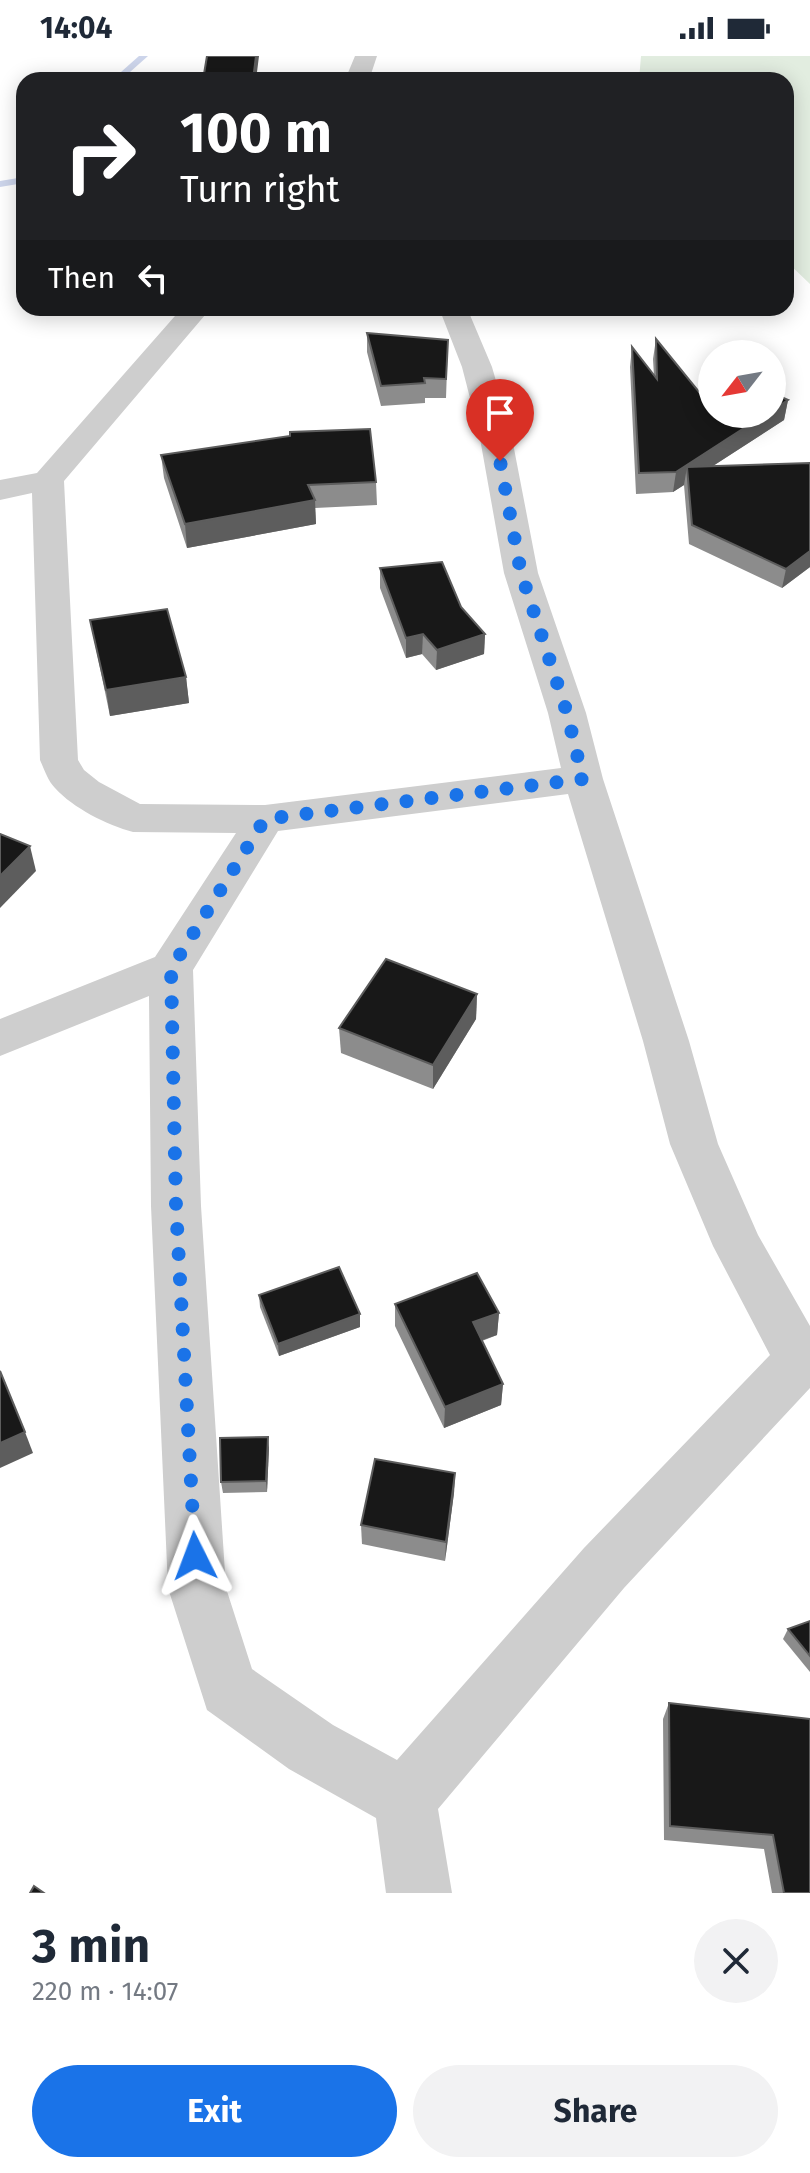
<!DOCTYPE html>
<meta charset="utf-8">
<style>
:root{--surface:#fff;--page:#f2f2f3;--text:#1f2937;--muted:#747a83;--accent:#1a73e8}
body{margin:0;font-family:"Fira Sans",sans-serif;background:var(--page);color:var(--text);height:100vh;display:flex;flex-direction:column;font-size:30px;white-space:nowrap}
*{box-sizing:border-box;margin:0}
p{font-size:26px;color:var(--muted)}
.icon{flex:none;width:44px;height:44px;fill:none;stroke:currentColor;stroke-width:2;stroke-linecap:round;stroke-linejoin:round}
.map{position:relative;height:1837px;overflow:hidden}
.details{display:flex;flex-direction:column;background:var(--surface);flex:1}
.details>*{flex:none}
.banner{position:absolute;left:16px;top:16px;width:778px;height:244px;border-radius:24px;box-shadow:0 4px 20px #0003;background:#202124;color:#fff;overflow:hidden}
.needle{width:52px;rotate:239deg}
.controls{position:absolute;left:698px;top:284px;display:grid;gap:16px}
.controls a{display:grid;place-items:center;width:88px;height:88px;border-radius:50%;background:var(--surface);box-shadow:0 4px 20px #0003;font-size:40px}
.pin{position:absolute;display:grid;place-items:center;width:68px;height:68px;color:#fff;margin:-82px -34px;border-radius:50% 50% 50% 0;rotate:-45deg;box-shadow:0 0 8px #0007}
.pin .icon{rotate:45deg}
.me{position:absolute;width:88px;margin:-44px;rotate:357deg;stroke-linejoin:round;filter:drop-shadow(0 0 6px #0008)}
.turn{display:flex;align-items:center;gap:28px;height:168px;padding:0 32px;font-size:36px}
.turn .icon{width:104px;height:104px;stroke-width:2.5}
.turn b{display:block;font-size:56px;line-height:68px}
.then{display:flex;align-items:center;height:76px;padding:0 32px;background:#0003;gap:16px;font-size:30px}
.round{display:grid;place-items:center;flex:none;width:84px;height:84px;border-radius:42px;background:var(--page)}
.head{display:flex;align-items:center;justify-content:space-between;height:136px;padding:0 32px}
h1{font-size:48px;font-weight:700;line-height:60px}
.button{display:flex;gap:16px;margin-top:auto;padding:16px 32px}
.button a{flex:1;height:92px;border-radius:48px;background:var(--accent);color:#fff;font-size:32px;font-weight:700;line-height:92px;text-align:center}
.button a+a{background:var(--page);color:var(--text)}
.status{display:flex;justify-content:space-between;align-items:center;height:56px;padding:0 40px;background:var(--surface);direction:ltr}
.status svg{height:22px;fill:currentColor}
.map>svg:first-child{display:block}
.green{fill:#e2ede0}
.lines{fill:none;stroke-linecap:round;stroke-linejoin:round}
.stream{fill:#cdd5eb;fill-rule:evenodd}
.street{fill:#cecece;fill-rule:evenodd}
.wall{fill:#8c8c8c}
.shaded-wall{fill:#5d5d5d}
.building{fill:#181818;stroke:#5d5d5d;stroke-width:2}
.route{stroke:#1a73e8;stroke-width:14;stroke-dasharray:0 25.2}
</style>
<div class="status"><b>14:04</b><svg viewBox="0 0 49 12"><path d="M0 12V9h3v3zM5 12V6h3v6zM10 12V3h3v9zM15 12V0h3v12zM26 1h20v11H26zM47 4h2v5h-2z"/></svg></div>
<div class="map">
<svg width="810" height="1837" viewBox="0 0 810 1837">
<rect width="100%" height="100%" fill="#fff"/>
<!-- green -->
<path class="green" d="M641 0H810V228L786 205V24H639Z"/>
<g class="lines">
<!-- stream -->
<g class="stream">
<path d="M139 0H148L121 24H112Z"/>
<path d="M24 121V127L0 131V125Z"/>
</g>
<!-- street -->
<g class="street">
<path d="M355 0H377L369 24H345Z"/>
<path d="M182 252H211L64 425 78 704 84 714 99 726 140 748 265 749 561 712 548 657 504 517 479 377 462 311 439 252H467L492 311 511 377 538 517 586 657 603 723 689 985 718 1088 758 1179 810 1270V1332L624 1532 438 1753 452 1837H386L376 1762 289 1713 207 1654 168 1532 151 1150 149 940 0 1000V963L155 901 236 777 133 776C107 769 73 752 55 732 48 725 44 713 40 704L32 437 0 444V424L37 417ZM568 738 643 985 670 1088 713 1190 770 1299 584 1492 397 1704 333 1669 252 1613 226 1532 201 1150 193 914 278 775Z"/>
</g>
</g>
<!-- wall -->
<g class="wall">
<path d="M367 277 448 284 446 342H425V347L381 350 367 296Z"/>
<path d="M656 283 699 336 788 344 784 364 713 410 810 407V511L782 532 689 488 684 429 673 436 636 438 630 311 632 291 654 320 653 303Z"/>
<path d="M161 399 376 426 377 449 315 452 316 468 187 492 164 422Z"/>
<path d="M380 512 461 551 485 578 484 598 436 614 422 598 406 602 380 532Z"/>
<path d="M90 564 186 621 189 647 110 660Z"/>
<path d="M477 938 476 963 433 1033 341 997 339 972Z"/>
<path d="M259 1239 360 1258V1271L279 1300 260 1251Z"/>
<path d="M395 1248 499 1257 497 1279 482 1285 503 1328 501 1349 444 1372 395 1270Z"/>
<path d="M269 1392 267 1436 223 1437 221 1426Z"/>
<path d="M455 1417 454 1437 445 1505 362 1488 361 1469Z"/>
<path d="M810 1565V1616L783 1583 788 1573Z"/>
<path d="M669 1647 810 1663V1837H772L764 1793 664 1784 663 1663Z"/>
</g>
<!-- shaded-wall -->
<g class="shaded-wall">
<path d="M256 0H259L256 24H253Z"/>
<path d="M788 344 784 364 688 426 687 411 684 429 673 436 676 416 766 358H772V354Z"/>
<path d="M315 444 316 468 187 492 185 468Z"/>
<path d="M810 495V511L782 532 786 513Z"/>
<path d="M423 578 422 598 406 602V582Z"/>
<path d="M485 578 484 598 436 614 437 594Z"/>
<path d="M186 621 189 647 110 660 106 634Z"/>
<path d="M30 790 36 815 0 852V820Z"/>
<path d="M477 938 476 963 433 1033V1009Z"/>
<path d="M499 1257 497 1279 471 1288 473 1266Z"/>
<path d="M360 1258V1271L279 1300 278 1288Z"/>
<path d="M503 1328 501 1349 444 1372 445 1351Z"/>
<path d="M25 1376 33 1397 0 1412V1387Z"/>
<path d="M268 1381 269 1392 267 1436 266 1425Z"/>
<path d="M455 1417 454 1437 445 1505 446 1486Z"/>
</g>
<!-- building -->
<g class="building">
<path d="M207 0H256L253 24H203Z"/>
<path d="M367 277 448 284 446 323 424 322 425 327 381 330Z"/>
<path d="M656 283 699 336 712 329V358H766L676 416 639 417 632 291 657 323Z"/>
<path d="M772 337 788 344 772 354Z"/>
<path d="M370 373 376 426 308 429 315 444 185 468 161 399 290 380V376Z"/>
<path d="M810 407V495L786 513 692 469 687 411Z"/>
<path d="M442 506 461 551 485 578 437 594 423 578 406 582 380 512Z"/>
<path d="M167 553 186 621 106 634 90 564Z"/>
<path d="M0 778 30 790 0 820Z"/>
<path d="M386 903 477 938 433 1009 339 972Z"/>
<path d="M339 1211 360 1258 278 1288 259 1239Z"/>
<path d="M477 1217 499 1257 473 1266 503 1328 445 1351 395 1248Z"/>
<path d="M0 1315 25 1376 0 1387Z"/>
<path d="M268 1381 266 1425 221 1426 220 1382Z"/>
<path d="M375 1403 455 1417 446 1486 361 1469Z"/>
<path d="M810 1565V1600L788 1573Z"/>
<path d="M669 1647 810 1663V1837H784L773 1779 670 1770Z"/>
<path d="M34 1830 44 1837H30Z"/>
</g>
<g class="lines">
<!-- route -->
<path class="route" d="M195 1500 176 1150 171 913 265 763 583 723 567 657 521 517 500 405"/>
</g>
</svg>
<div class="controls">
<a><svg class="needle" viewBox="-14 -14 28 28"><path d="M0-13l5 13h-10z" fill="#e53935"/><path d="M0 13l5-13h-10z" fill="#747a83"/></svg></a>
</div>
<div class="pin" style="left:500px;top:405px;background:#d93025"><svg class="icon" aria-label="arrive" viewBox="0 0 24 24"><path d="M6 21V4h12l-3 4 3 4H6"/></svg></div>
<svg class="me" style="left:195px;top:1500px" viewBox="-20 -20 40 40"><path d="M0-17L14 15 0 8-14 15z" fill="#1a73e8" stroke="#fff" stroke-width="4"/></svg>
<div class="banner">
<div class="turn"><svg class="icon" aria-label="right" viewBox="0 0 24 24"><path d="M7 20v-9h11M14 6l5 5-5 5"/></svg><div><b>100 m</b>Turn right</div></div>
<div class="then">Then<svg class="icon" aria-label="left" viewBox="0 0 24 24"><path d="M17 20v-9H6M10 6l-5 5 5 5"/></svg></div>
</div>
</div>
<section class="details">
<div class="head"><div><h1>3 min</h1><p>220 m · 14:07</p></div><a class="round"><svg class="icon" aria-label="close" viewBox="0 0 24 24"><path d="M6 6l12 12M18 6L6 18"/></svg></a></div>
<div class="button"><a>Exit</a><a>Share</a></div>
</section>
